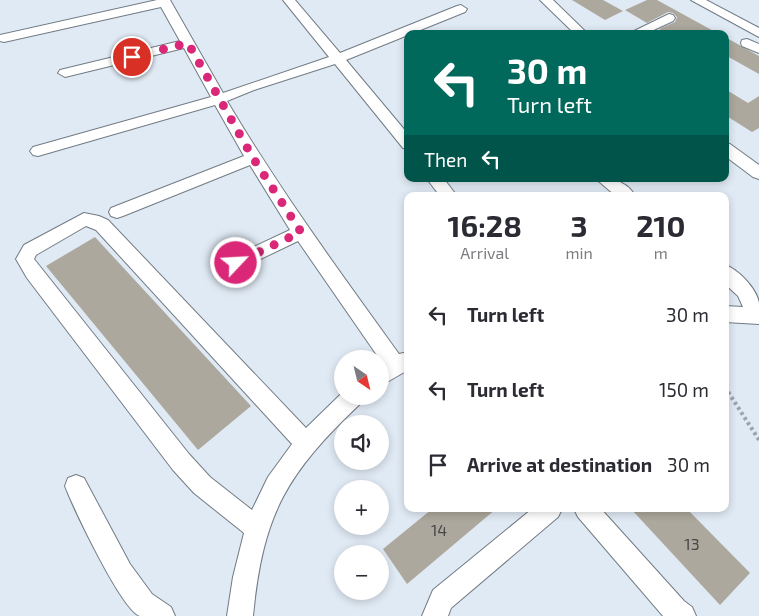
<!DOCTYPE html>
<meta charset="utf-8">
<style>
:root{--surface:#fff;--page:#f7f7f7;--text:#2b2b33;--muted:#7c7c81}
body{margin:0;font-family:"Exo 2",sans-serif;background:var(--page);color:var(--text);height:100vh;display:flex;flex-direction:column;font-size:19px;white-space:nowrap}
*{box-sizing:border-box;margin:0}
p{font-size:16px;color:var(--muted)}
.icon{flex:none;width:28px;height:28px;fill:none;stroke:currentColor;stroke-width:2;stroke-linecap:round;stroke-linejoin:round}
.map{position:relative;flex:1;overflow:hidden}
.side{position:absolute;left:404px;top:192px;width:325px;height:320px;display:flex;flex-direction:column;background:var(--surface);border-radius:10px;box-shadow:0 2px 8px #0003}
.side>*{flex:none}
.top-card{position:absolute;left:404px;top:30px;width:325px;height:152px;border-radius:10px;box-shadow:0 2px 8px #0003;background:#00695c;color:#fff;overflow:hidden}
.needle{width:32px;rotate:145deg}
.controls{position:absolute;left:334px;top:350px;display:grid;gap:10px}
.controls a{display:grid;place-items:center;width:55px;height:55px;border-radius:50%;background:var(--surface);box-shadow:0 2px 8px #0003;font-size:25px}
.pin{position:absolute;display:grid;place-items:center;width:42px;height:42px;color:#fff;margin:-21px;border:2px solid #fff;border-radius:50%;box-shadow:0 1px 5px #0007}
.me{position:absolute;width:55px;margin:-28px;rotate:65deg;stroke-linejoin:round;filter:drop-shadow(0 0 4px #0008)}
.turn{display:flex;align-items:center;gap:18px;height:105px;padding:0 20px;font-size:22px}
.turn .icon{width:65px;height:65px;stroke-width:2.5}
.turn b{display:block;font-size:35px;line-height:42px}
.then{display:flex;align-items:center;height:48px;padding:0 20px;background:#0003;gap:10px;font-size:19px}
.eta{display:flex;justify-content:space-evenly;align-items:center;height:85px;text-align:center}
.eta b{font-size:30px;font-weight:700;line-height:35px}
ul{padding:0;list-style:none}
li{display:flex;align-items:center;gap:15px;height:75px;padding:0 20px}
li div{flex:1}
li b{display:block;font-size:19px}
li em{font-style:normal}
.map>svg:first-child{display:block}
.building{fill:#ada89d}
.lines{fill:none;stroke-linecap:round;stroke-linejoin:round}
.minor-casing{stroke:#727b84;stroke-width:2}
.path{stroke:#9ca4ab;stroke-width:4;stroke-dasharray:3 3;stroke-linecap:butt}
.minor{fill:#fff;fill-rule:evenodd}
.route{stroke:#db2777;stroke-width:9;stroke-dasharray:0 16.2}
.labels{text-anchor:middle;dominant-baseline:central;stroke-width:4;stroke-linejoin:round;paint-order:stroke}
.near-number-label{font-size:16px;fill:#474949}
</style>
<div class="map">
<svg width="759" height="616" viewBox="0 0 759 616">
<rect width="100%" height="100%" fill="#e0eaf4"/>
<!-- building -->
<g class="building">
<path d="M572 0H603L623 11 605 20Z"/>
<path d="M647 0H657L719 34H667L659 29 675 22 677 17 673 13 668 12 647 23 625 10Z"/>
<path d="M725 37 759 56V74L725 55Z"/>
<path d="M725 89 748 103 759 96V128L752 132 725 115Z"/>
<path d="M95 237 251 406 198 450 46 266Z"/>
<path d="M432 509H496L407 584 383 549Z"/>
<path d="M631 509H687L750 573 720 605Z"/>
</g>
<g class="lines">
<defs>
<g id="minor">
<path d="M157 0H170L223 93 329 57 283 0H295L340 53 457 6 461 5 467 9 465 12 346 60 408 134V149L403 148 335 64 254 90 227 101C279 189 339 271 399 354L408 352V370L380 386V366L383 364 298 241 242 268 236 270 230 268 227 263 230 258 290 230 250 165 123 216 117 218 111 216 109 212 111 208 244 156 215 105 38 156 33 155 30 151 33 147 211 97 184 48 65 77 58 73 60 70 180 41 161 7 4 42 0 41V35Z"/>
<path d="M540 0H553L588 34H575Z"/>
<path d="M691 0H706L759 28V37Z"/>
<path d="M669 14 673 15 675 18 673 21 645 34H628Z"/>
<path d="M747 39 759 44V53L742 46 741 43 742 40Z"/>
<path d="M725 143 730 144 759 165V179L753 177 725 156Z"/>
<path d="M427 179H444L457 196H440Z"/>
<path d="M596 179C611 178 627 181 635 196H616Z"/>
<path d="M84 213 99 216 108 220 306 428 342 393V396H364L361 403C287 473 263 513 253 616H227L233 577 244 533 194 493 173 470 27 278 16 259 24 245ZM86 226 96 230 292 444 268 477 252 510 210 477 189 454 34 259 36 255Z"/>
<path d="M725 265C738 269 757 289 759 303 759 310 759 317 759 324L725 322V306L743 307 738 296 725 284Z"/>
<path d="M76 475 84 478 130 564 152 594 171 607 175 616C165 616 150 616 140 616 122 611 73 507 65 486L68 478Z"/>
<path d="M532 509H562L558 517 451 608 448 616H422L433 590Z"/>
<path d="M574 509H601L684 601 692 607 696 616H663L578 517Z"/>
</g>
</defs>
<!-- minor casing -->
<use href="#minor" class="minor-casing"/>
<!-- path -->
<path class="path" d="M725 387 759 440"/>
<!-- minor -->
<use href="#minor" class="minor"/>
</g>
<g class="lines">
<!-- route -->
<path class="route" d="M132 57 188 43 253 158 301 232 236 263"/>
</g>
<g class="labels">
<!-- near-number labels -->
<g class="near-number-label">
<text x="439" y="529">14</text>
<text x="692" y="543">13</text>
</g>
</g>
</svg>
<div class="controls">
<a><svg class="needle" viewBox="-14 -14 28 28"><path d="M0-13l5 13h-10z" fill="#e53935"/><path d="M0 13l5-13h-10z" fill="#7c7c81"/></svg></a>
<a><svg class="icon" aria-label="sound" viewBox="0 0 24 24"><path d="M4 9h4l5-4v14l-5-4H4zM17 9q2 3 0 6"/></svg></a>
<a>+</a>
<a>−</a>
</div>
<div class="pin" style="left:132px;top:57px;background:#d93025"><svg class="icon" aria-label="arrive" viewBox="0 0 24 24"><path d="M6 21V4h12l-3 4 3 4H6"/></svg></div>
<svg class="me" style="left:236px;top:263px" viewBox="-20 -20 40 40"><circle r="17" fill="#db2777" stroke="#fff" stroke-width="3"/><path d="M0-11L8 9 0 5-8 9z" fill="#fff"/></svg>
<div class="top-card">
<div class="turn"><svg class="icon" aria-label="left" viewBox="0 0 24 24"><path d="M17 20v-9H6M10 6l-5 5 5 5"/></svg><div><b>30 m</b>Turn left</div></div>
<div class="then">Then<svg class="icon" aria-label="left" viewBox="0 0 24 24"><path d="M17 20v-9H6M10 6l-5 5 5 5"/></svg></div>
</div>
<section class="side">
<div class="eta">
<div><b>16:28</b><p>Arrival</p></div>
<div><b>3</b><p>min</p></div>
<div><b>210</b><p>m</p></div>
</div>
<ul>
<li><svg class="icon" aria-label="left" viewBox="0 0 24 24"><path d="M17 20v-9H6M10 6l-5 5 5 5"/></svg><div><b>Turn left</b></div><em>30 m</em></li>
<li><svg class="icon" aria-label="left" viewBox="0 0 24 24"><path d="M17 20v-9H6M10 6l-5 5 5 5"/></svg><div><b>Turn left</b></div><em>150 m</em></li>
<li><svg class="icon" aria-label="arrive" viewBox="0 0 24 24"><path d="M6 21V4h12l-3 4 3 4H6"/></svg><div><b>Arrive at destination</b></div><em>30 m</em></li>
</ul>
</section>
</div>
